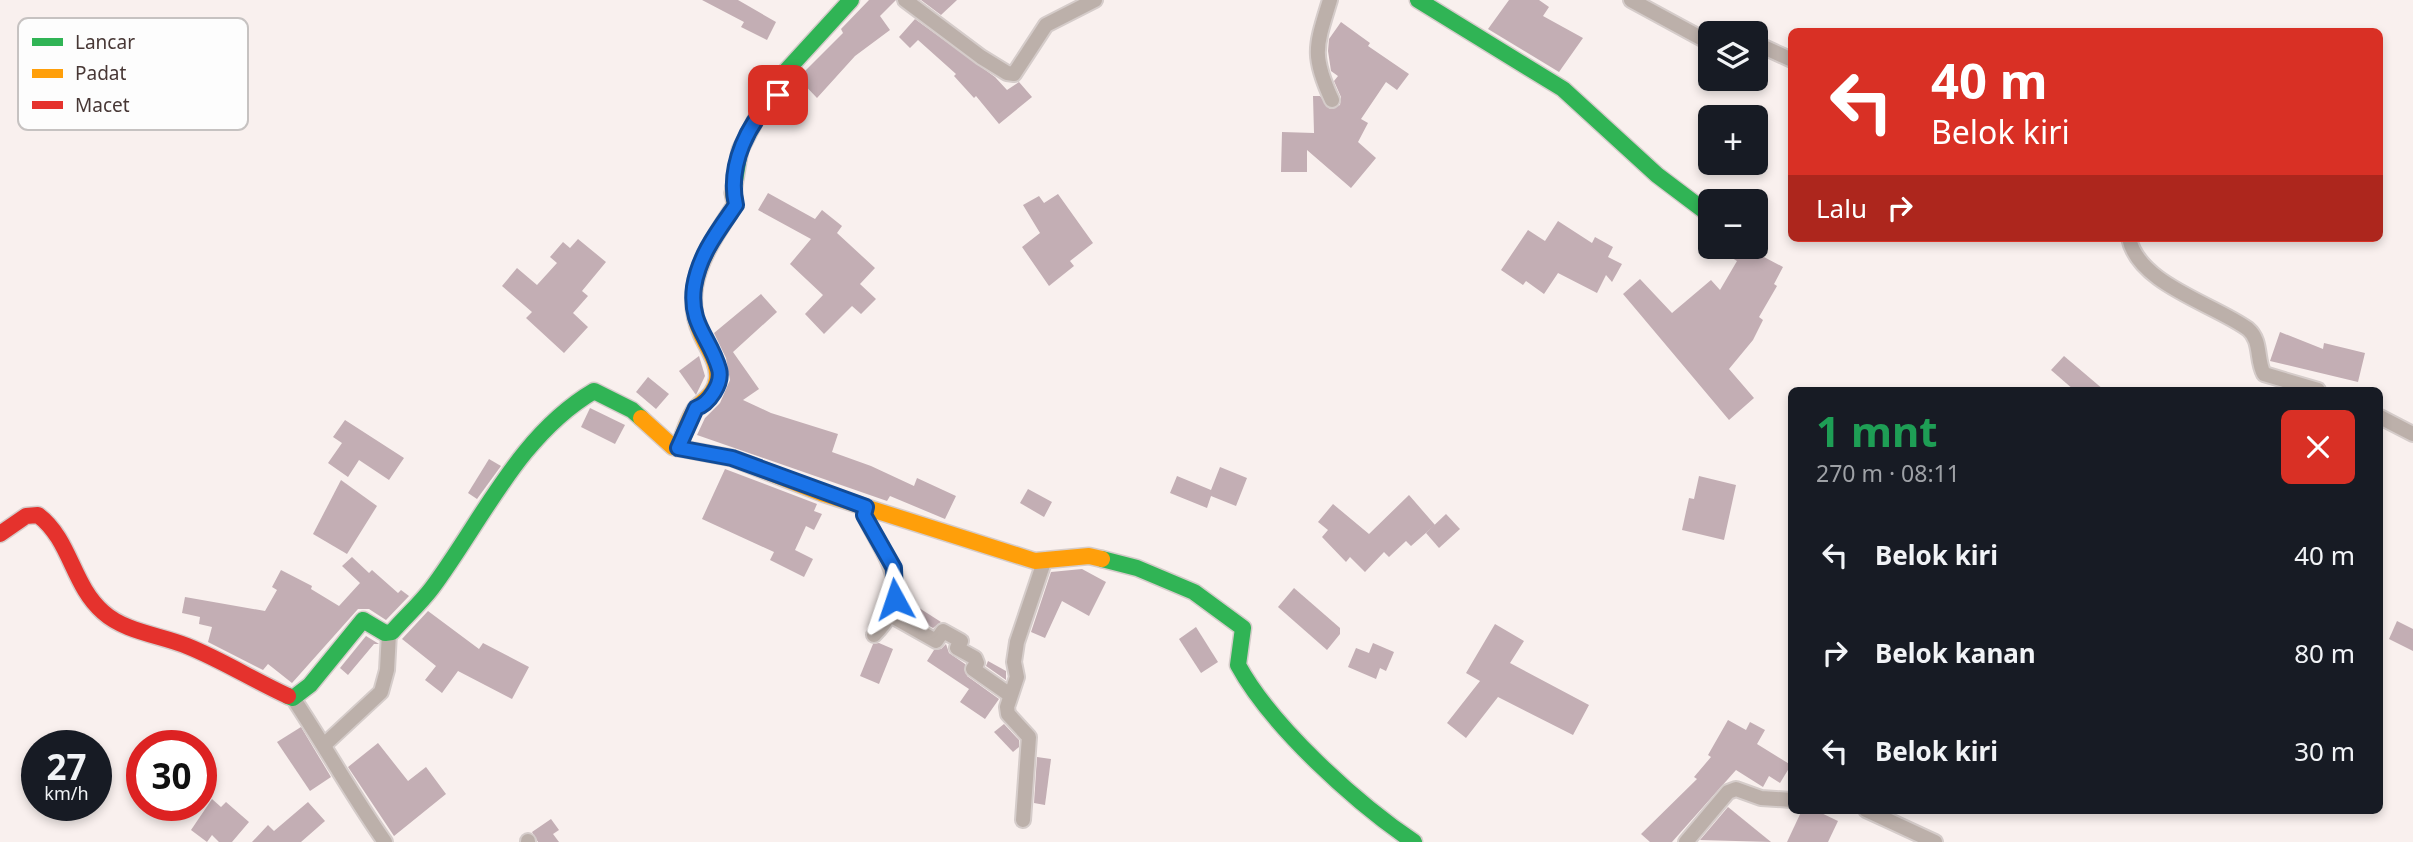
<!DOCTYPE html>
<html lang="id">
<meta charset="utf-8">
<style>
:root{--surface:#171b24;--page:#242831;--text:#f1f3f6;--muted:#9ea1a6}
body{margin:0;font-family:"Noto Sans",sans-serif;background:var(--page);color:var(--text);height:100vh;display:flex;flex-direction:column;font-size:26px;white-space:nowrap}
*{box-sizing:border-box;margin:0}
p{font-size:23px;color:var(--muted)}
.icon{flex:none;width:38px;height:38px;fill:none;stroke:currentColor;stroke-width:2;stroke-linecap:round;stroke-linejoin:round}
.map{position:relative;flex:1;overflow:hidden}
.panel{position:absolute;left:1788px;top:387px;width:595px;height:427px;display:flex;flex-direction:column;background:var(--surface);border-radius:10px;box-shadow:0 4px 10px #0003}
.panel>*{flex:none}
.guide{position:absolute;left:1788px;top:28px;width:595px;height:214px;border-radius:10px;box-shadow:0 4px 10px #0003;background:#d93025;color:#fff;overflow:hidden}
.buttons{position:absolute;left:1698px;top:21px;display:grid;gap:14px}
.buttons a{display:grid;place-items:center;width:70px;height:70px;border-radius:10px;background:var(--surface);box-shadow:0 4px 10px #0003;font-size:35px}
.speed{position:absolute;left:21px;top:730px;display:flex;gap:14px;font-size:35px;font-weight:700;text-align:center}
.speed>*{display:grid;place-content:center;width:91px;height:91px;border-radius:50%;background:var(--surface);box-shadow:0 4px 10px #0003;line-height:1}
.speed small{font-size:18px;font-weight:400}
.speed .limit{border:10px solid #d22;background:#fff;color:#111}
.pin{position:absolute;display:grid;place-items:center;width:60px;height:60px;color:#fff;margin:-30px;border-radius:14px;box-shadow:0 4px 10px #0006}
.me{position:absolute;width:77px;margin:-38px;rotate:355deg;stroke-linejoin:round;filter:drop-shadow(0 0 5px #0008)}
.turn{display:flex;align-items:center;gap:24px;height:147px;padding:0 28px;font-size:32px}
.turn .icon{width:91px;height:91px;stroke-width:2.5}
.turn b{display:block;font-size:49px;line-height:60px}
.then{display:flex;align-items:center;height:66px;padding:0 28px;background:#0003;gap:14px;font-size:26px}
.round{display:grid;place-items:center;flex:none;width:74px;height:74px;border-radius:10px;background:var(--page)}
.headline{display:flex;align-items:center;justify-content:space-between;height:119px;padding:0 28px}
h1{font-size:42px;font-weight:700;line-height:52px;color:#1e9e55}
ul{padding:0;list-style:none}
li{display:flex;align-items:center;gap:21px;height:98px;padding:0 28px}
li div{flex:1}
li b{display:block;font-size:26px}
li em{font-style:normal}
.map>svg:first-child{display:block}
.building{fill:#c3aeb4}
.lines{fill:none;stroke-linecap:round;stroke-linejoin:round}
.street-casing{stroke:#d5ccca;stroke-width:18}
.fast-casing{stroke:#d5ccca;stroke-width:19}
.slow-casing{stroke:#d5ccca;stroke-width:19}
.jam-casing{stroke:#d5ccca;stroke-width:19}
.street{stroke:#bcb0aa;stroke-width:14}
.fast{stroke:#30b455;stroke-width:16}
.slow{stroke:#ff9f0a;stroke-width:16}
.jam{stroke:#e5322d;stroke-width:16}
.route-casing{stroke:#114b97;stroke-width:18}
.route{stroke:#1a73e8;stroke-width:12}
.key{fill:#fdfdfd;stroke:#c6c2c1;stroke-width:2}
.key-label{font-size:19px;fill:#473735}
</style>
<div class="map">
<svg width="2413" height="842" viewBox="0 0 2413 842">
<rect width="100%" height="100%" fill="#f9f0ee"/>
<!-- building -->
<g class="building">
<path d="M702 0H738L776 22 767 40 741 27 744 22Z"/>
<path d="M869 0H896L880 16 890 30 855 56 817 98 798 78 843 33 841 29Z"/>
<path d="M921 0H957L941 15Z"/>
<path d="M1509 0H1539L1549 7 1543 16 1583 38 1559 72 1488 29Z"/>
<path d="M915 19 995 77 1007 90 1019 82 1032 97 999 124 976 96 974 98 954 76 956 74 918 40 910 48 899 37Z"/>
<path d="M1341 22 1370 43 1368 46 1409 74 1397 90 1386 82 1361 119 1368 123 1358 142 1376 158 1351 188 1307 150V172H1281L1282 132 1314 133 1313 96H1320L1330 109 1340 105 1341 97 1334 81 1338 76 1331 71 1328 51 1329 39Z"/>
<path d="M768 193 815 219 822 210 842 226 837 233 875 268 860 284 876 299 861 314 852 306 824 334 805 314 823 295 790 264 811 239 758 210Z"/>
<path d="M1058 194 1093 243 1070 261 1074 266 1049 286 1022 247 1040 233 1023 205 1039 196 1044 203Z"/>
<path d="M1558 221 1592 243 1595 237 1613 247 1608 257 1622 264 1612 282 1606 275 1597 293 1558 273 1544 294 1526 281 1523 285 1501 270 1528 230 1545 241Z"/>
<path d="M578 239 606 262 582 291 588 296 573 313 588 327 564 353 526 318 532 312 502 286 517 268 537 285 557 263 550 257 563 242 570 248Z"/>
<path d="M1714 247H1745L1783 267 1774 284 1777 286 1759 317 1763 320 1753 340 1729 369 1754 398 1729 420 1623 294 1640 279 1672 313 1711 280 1720 290 1737 261Z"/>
<path d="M761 294 777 312 733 352 759 389 743 400 771 413 838 434 832 452 871 466 914 486 917 478 956 496 945 519 890 496 887 501 697 435 705 418 720 403 730 380 726 358 714 333Z"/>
<path d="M2280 332 2323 349 2324 343 2365 353 2358 382 2270 361Z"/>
<path d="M699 356 705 376 696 395 679 371Z"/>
<path d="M2064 356 2104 390H2074L2051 370Z"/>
<path d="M648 377 669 394 656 409 636 392Z"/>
<path d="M590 408 625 425 615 444 581 427Z"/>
<path d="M345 420 404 458 389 480 359 460 348 477 328 463 342 443 333 437Z"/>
<path d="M489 459 501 466 477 499 468 493Z"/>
<path d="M1220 467 1247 478 1236 506 1211 496 1207 508 1170 493 1177 476 1211 490Z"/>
<path d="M725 469 817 504 814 511 822 514 814 530 806 526 795 550 813 559 804 577 770 560 774 552 702 519Z"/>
<path d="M1699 476 1736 485 1724 540 1682 530 1689 498 1694 499Z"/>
<path d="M341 480 377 506 347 554 313 534Z"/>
<path d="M1028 489 1052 502 1044 517 1020 503Z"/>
<path d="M1409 495 1435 525 1411 546 1406 541 1389 557 1384 552 1365 572 1350 557 1346 562 1322 537 1328 530 1318 522 1333 504 1369 534Z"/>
<path d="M1446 514 1460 529 1439 548 1426 533Z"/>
<path d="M352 557 369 573 372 570 398 593 401 590 409 596 386 620 369 609H358L292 683 268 664 263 670 208 642 212 627 199 624 200 617 182 613 185 597 265 611 277 590 272 587 281 570 312 586 311 589 339 606 360 583 342 566Z"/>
<path d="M1082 569 1106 582 1089 616 1062 601 1045 638 1031 632 1051 572Z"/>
<path d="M1294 588 1340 628V634L1327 650 1278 607Z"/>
<path d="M916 606 941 622 933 628 911 616Z"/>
<path d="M428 611 479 649 483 643 529 667 512 699 458 671 442 693 425 680 436 666 402 639Z"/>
<path d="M2397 621 2413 629V651L2389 639Z"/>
<path d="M1495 624 1524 641 1510 663 1589 705 1573 735 1498 697 1466 738 1447 723 1480 681 1466 673Z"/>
<path d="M1196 627 1218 662 1201 673 1179 639Z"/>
<path d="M366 636 379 644H374L348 675 340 668Z"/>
<path d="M879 643 893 649 879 684 860 676 873 644Z"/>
<path d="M1373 643 1394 652 1386 671 1380 668 1376 679 1348 667 1356 648 1369 653Z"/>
<path d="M946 644 949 653 965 664 967 676 999 699 985 719 960 702 969 689 927 661 934 650 941 649Z"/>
<path d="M988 661 1006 671V680L986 666Z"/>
<path d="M1728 720 1746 730 1750 722 1765 730 1757 744 1791 765 1780 783 1769 776 1763 787 1736 770 1672 842H1650L1641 834 1697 779 1694 777 1711 757 1708 755Z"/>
<path d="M1004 724 1019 740V747L1013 752 994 732Z"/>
<path d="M301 727 331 777 310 791 277 742Z"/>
<path d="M378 743 408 781 426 767 446 794 394 836 348 767Z"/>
<path d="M1037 757 1051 759 1045 805 1034 803Z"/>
<path d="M212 799 221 807 226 802 249 822 232 842H219L212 835 207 842 191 830Z"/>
<path d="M308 802 325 821 301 842H252L268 825 274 831Z"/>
<path d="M1728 807 1771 842 1700 840Z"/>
<path d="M1802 810H1815L1838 821 1828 842H1787Z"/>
<path d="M551 819 559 830 553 834 559 842H538L532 832Z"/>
</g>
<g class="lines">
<defs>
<g id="street">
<path d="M905 0 981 57 1007 73 1014 74 1046 25 1095 0"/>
<path d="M1330 0C1316 46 1311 55 1332 100"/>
<path d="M1631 0 1710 43"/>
<path d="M1755 43 1792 60"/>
<path d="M2129 238C2138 284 2214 304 2248 329 2262 341 2256 360 2264 374L2318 390"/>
<path d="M2380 417 2413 434"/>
<path d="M866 507 864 515C885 558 917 592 874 635"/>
<path d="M890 615 936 641 943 631 961 641 957 648 975 658 977 663 973 669 1010 695"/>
<path d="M293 698C325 746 352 795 385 842"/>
<path d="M324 745 381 692 387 670 389 633"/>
<path d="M1866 810 1935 842"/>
<path d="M1023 820 1029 737 1008 714 1007 707 1017 677 1014 662 1017 642 1044 562"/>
<path d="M528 842V841"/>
<path d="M1686 842 1728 792 1736 789 1761 798 1792 800"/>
</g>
<g id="fast">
<path d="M1418 0 1563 89 1657 175 1710 215"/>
<path d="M733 193 740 150 756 119 778 95 787 70 851 0"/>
<path d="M1102 559 1137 568 1194 592 1243 628 1238 665C1271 726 1356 803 1414 842"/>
<path d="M288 696 293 698 310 685 363 620 385 633 392 632C405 617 420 604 432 588 482 521 519 435 594 391L632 410 641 418"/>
</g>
<g id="slow">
<path d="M641 418 673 447 732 458 824 494 1035 561 1089 556 1102 559"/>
<path d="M678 448C683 437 688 417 696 408 705 399 715 394 717 379 719 363 707 348 701 334 679 286 710 244 735 205L733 193"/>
</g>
<path id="jam" d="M0 534 26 516 38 515C71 540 72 585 103 612 125 632 160 635 187 646 222 660 253 680 288 696"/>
</defs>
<!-- street casing -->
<use href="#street" class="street-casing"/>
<!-- fast casing -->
<use href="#fast" class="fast-casing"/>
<!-- slow casing -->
<use href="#slow" class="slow-casing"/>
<!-- jam casing -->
<use href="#jam" class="jam-casing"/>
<!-- street -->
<use href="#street" class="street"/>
<!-- fast -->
<use href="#fast" class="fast"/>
<!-- slow -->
<use href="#slow" class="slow"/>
<!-- jam -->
<use href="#jam" class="jam"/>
</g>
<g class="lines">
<defs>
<path id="route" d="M778 95C748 121 727 166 736 205 718 231 699 255 694 287 689 325 710 337 719 369 723 383 709 404 696 408L678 448 732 458 866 507 864 515 894 568 895 599"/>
</defs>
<!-- route casing -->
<use href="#route" class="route-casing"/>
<!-- route -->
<use href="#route" class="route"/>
</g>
<!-- legend -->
<rect x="18" y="18" width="230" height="112" rx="10" class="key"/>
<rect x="32" y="38" width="31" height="8" fill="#30b455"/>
<rect x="32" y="69" width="31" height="9" fill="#ff9f0a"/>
<rect x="32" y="101" width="31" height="8" fill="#e5322d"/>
<g class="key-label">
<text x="75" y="49">Lancar</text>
<text x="75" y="80">Padat</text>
<text x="75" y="112">Macet</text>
</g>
</svg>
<div class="buttons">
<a><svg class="icon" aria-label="layers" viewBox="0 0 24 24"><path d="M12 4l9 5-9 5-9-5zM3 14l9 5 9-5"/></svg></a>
<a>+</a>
<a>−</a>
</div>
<div class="speed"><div>27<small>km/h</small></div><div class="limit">30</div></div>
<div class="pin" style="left:778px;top:95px;background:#d93025"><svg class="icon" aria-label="arrive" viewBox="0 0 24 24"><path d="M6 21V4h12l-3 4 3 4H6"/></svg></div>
<svg class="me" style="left:895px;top:599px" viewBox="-20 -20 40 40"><path d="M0-17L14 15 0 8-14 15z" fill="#1a73e8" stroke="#fff" stroke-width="4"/></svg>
<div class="guide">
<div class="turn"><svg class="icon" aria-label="left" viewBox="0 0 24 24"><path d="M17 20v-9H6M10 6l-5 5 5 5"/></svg><div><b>40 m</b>Belok kiri</div></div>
<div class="then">Lalu<svg class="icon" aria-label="right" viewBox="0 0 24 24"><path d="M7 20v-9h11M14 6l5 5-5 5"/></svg></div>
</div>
<section class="panel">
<div class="headline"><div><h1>1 mnt</h1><p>270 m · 08:11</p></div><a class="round" style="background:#d93025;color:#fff"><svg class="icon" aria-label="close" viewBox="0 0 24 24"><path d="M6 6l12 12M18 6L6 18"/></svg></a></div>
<ul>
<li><svg class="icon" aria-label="left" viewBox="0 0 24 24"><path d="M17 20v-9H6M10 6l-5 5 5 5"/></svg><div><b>Belok kiri</b></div><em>40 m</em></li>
<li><svg class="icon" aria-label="right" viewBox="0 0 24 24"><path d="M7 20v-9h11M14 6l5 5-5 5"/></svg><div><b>Belok kanan</b></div><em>80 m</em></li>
<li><svg class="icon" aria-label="left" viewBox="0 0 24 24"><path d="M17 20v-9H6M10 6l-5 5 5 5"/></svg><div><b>Belok kiri</b></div><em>30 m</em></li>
</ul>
</section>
</div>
